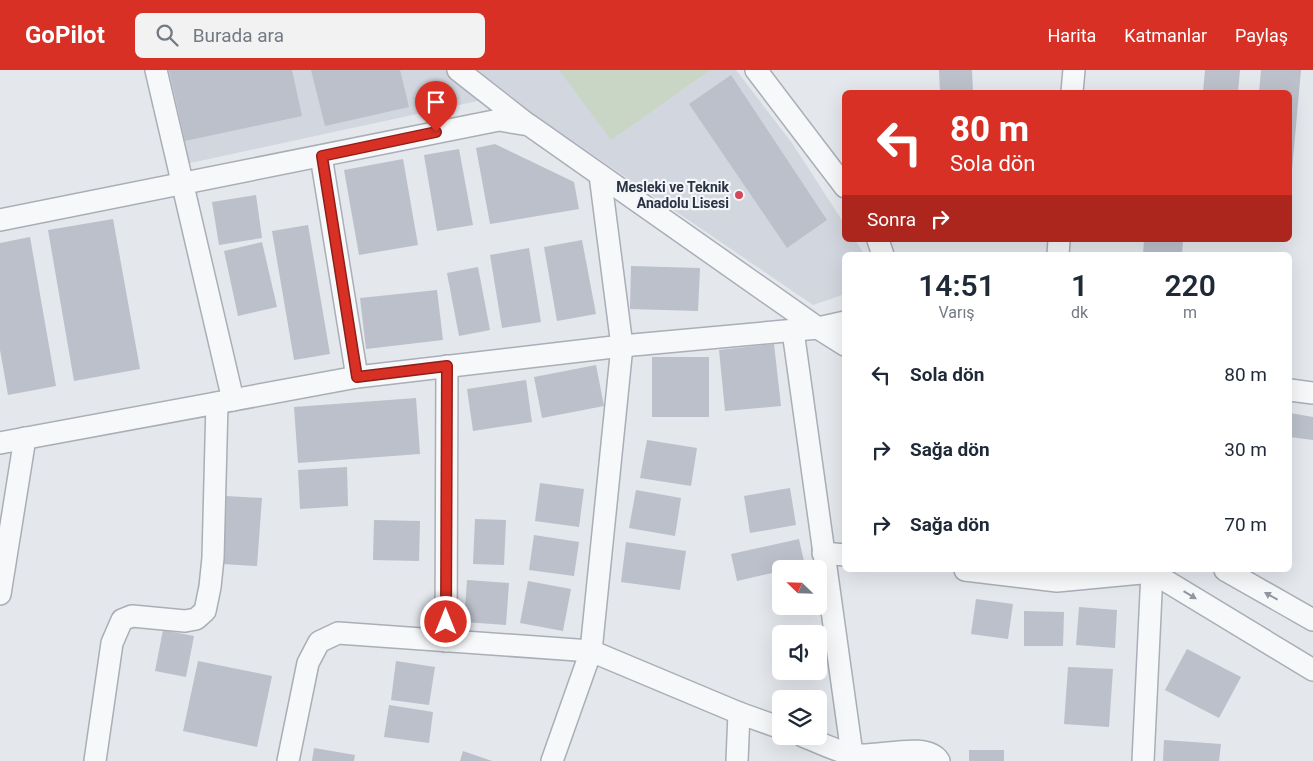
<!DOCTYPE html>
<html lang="tr">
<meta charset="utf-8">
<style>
:root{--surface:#fff;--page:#f2f2f3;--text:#1f2937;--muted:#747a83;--accent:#d93025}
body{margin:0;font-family:Roboto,sans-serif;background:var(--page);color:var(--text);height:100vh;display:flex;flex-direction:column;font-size:19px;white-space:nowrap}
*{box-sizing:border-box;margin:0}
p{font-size:16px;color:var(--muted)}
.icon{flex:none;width:28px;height:28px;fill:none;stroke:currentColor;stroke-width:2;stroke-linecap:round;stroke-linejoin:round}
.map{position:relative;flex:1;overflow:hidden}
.drawer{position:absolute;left:842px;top:182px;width:450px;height:320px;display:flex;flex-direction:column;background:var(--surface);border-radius:8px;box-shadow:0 5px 20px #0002}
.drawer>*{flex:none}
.banner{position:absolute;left:842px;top:20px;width:450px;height:152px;border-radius:8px;box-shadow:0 5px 20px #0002;background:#d93025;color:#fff;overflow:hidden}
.needle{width:32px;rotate:293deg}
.fabs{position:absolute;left:772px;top:490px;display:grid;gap:10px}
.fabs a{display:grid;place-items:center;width:55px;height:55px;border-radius:8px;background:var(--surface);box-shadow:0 5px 20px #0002;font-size:25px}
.pin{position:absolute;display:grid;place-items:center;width:42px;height:42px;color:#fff;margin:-51px -21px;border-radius:50% 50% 50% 0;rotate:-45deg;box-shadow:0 0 5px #0007}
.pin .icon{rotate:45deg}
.me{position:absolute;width:55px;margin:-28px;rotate:0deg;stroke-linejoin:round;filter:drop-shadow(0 0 4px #0008)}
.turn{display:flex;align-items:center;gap:18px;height:105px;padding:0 25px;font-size:22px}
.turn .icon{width:65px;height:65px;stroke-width:2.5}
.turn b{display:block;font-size:35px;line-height:42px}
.then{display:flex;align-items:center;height:48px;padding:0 25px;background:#0003;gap:10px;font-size:19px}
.eta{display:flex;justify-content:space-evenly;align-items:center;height:85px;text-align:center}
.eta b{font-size:30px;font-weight:600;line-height:35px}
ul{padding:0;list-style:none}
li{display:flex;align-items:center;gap:15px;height:75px;padding:0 25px}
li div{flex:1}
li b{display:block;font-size:19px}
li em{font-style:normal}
header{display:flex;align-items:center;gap:30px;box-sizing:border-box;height:70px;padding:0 25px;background:var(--accent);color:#fff}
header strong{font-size:24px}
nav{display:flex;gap:28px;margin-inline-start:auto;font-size:18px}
.search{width:350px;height:45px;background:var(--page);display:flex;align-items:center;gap:12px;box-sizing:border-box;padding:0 18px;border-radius:8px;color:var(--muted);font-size:19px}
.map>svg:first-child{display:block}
.built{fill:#d2d6de}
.pitch{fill:#c9d6c5}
.building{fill:#bbc0ca}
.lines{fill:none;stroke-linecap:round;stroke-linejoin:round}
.minor-casing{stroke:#a9aeb7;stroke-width:24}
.minor{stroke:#f7f8fa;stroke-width:21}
.oneway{fill:#9196a0}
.route-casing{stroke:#8d1f18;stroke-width:12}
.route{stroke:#d93025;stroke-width:9}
.poi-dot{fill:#d1495b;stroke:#f4f6f9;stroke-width:2}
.labels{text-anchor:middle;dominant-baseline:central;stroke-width:4.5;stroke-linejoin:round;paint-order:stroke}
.poi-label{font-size:14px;font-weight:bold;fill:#2b3445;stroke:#f4f6f9;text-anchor:end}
</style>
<header>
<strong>GoPilot</strong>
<div class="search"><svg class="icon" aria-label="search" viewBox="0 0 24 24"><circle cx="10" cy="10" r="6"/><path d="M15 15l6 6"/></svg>Burada ara</div>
<nav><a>Harita</a><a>Katmanlar</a><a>Paylaş</a></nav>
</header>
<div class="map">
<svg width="1313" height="691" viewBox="0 0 1313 691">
<rect width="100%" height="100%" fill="#e4e7ec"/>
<!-- built -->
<path class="built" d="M160 0H736L792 73 845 155V170H855L865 185H845V224L813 235 505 25 181 95Z"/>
<!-- pitch -->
<path class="pitch" d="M559 0H710L611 70Z"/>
<!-- building -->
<g class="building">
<path d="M169 0H292L302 46 185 71Z"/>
<path d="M311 0H400L409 37 325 56Z"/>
<path d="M939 0H972L973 22H940Z"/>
<path d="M1205 0H1240L1238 22H1203Z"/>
<path d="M1261 0H1301L1291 111 1290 22H1259Z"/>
<path d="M731 5 827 150 787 178 689 34Z"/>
<path d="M495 74 574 112 579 139 490 154 476 78Z"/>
<path d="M459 79 473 155 437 161 424 85Z"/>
<path d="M403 89 418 175 359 185 344 100Z"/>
<path d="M256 125 262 168 219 175 212 132Z"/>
<path d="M113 149 140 299 74 311 48 160Z"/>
<path d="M308 155 330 284 294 290 272 161Z"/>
<path d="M30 167 56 316 8 325 0 280V173Z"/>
<path d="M582 170 596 244 557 251 544 177Z"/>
<path d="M1144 170H1183L1182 185H1143Z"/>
<path d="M262 172 277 237 238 246 224 181Z"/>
<path d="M529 178 541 252 502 258 490 185Z"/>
<path d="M631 196 700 198 698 241 630 239Z"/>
<path d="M478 197 490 260 459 266 447 203Z"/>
<path d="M437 220 443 270 366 279 360 228Z"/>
<path d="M774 274 781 336 725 341 719 280Z"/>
<rect x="652" y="287" width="57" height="60"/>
<path d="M596 295 604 336 542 348 534 307Z"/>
<path d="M526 310 532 352 473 361 467 319Z"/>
<path d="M416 328 420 384 298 393 294 337Z"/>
<path d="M1290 343 1313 347V370L1290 367Z"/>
<path d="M647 370 697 378 691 416 640 408Z"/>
<path d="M347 397 348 436 300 439 298 400Z"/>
<path d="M540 413 584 419 579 457 535 451Z"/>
<path d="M790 418 796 455 750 463 744 426Z"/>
<path d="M636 420 681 428 675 466 629 458Z"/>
<path d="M226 426 262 428 257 496 222 494Z"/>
<path d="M475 449 506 450 504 495 473 494Z"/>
<path d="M374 450 420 451 419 491 373 490Z"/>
<path d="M534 465 579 472 574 506 529 500Z"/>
<path d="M799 469 805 496 781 499V501L737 511 731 484Z"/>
<path d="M626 472 686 481 680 520 621 512Z"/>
<path d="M467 510 509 513 506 555 464 552Z"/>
<path d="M528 511 571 519 563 561 520 553Z"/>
<path d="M976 529 1013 534 1008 569 971 564Z"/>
<path d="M1079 537 1117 540 1115 578 1076 575Z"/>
<path d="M1024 541 1064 542 1063 576H1024Z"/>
<path d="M163 560 194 566 186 607 155 601Z"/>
<path d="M1187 579 1241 607 1219 648 1165 620Z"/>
<path d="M198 591 272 606 257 677 183 661Z"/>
<path d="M396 591 435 597 429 635 391 630Z"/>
<path d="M1068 597 1113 599 1109 657 1064 654Z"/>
<path d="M389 635 433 642 429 673 384 667Z"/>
<path d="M1164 670 1221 674 1219 691H1163Z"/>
<path d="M314 678 355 685 354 691H312Z"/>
<rect x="969" y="680" width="35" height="11"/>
<path d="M463 681 492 691H460Z"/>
</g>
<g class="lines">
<defs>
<g id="minor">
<path d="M156 0 233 330"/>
<path d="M458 0 527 54"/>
<path d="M756 0 845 117"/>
<path d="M1072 22 1074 0"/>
<path d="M321 86 357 307"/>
<path d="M0 150 499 50 529 55 818 258 845 275"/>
<path d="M878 170 883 185"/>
<path d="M1058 185 1059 170"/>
<path d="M793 261 852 684"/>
<path d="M1290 320 1313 323"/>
<path d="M0 373 357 307 622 276 818 258 845 252"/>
<path d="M823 483 845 485"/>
<path d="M965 500 1057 511 1152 502 1143 691"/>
<path d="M1148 500 1313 600"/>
<path d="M1225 500 1313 550"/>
<path d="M0 524 25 368"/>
<path d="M446 571 447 296"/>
<path d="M739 643 781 658"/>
<path d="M803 666C818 672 834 680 850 684 873 690 926 670 939 691"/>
<path d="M95 691 112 573 122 550 132 546 185 551 196 549 205 541 210 517 213 488 217 333"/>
<path d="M288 691 308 593 319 572 338 563 591 581 739 643 737 691"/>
<path d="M552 691 591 581 622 276 600 105"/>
</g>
</defs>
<!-- minor casing -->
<use href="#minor" class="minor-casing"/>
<!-- minor -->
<use href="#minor" class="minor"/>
</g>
<!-- one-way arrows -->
<defs><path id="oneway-solid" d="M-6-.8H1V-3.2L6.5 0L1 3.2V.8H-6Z" transform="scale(1.25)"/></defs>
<g class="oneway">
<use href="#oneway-solid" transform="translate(1190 525) rotate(31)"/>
<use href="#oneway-solid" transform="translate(1271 526) rotate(-151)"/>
</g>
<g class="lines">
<defs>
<path id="route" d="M436 62 322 86 357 307 447 296 446 552"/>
</defs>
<!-- route casing -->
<use href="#route" class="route-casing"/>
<!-- route -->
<use href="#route" class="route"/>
</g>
<!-- markers -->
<circle class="poi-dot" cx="739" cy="125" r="5"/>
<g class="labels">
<!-- poi labels -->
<g class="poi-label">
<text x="729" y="117">Mesleki ve Teknik<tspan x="729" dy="16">Anadolu Lisesi</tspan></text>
</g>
</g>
</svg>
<div class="fabs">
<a><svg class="needle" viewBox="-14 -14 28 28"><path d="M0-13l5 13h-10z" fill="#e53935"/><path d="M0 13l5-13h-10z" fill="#747a83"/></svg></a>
<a><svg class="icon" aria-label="sound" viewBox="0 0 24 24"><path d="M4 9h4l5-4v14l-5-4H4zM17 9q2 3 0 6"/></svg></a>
<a><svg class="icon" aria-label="layers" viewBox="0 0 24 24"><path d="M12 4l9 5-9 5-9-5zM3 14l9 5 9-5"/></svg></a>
</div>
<div class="pin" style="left:436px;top:62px;background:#d93025"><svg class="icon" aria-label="arrive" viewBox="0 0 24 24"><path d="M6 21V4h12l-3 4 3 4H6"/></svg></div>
<svg class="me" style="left:446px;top:552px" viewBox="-20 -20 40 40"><circle r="17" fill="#d93025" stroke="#fff" stroke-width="3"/><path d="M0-11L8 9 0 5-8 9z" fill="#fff"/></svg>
<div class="banner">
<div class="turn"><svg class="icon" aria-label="left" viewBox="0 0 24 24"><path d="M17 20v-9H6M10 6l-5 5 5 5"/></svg><div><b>80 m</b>Sola dön</div></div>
<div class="then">Sonra<svg class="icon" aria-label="right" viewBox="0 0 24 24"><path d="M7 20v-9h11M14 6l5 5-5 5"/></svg></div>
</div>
<section class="drawer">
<div class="eta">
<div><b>14:51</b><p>Varış</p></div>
<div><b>1</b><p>dk</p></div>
<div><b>220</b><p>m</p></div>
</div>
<ul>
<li><svg class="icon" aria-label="left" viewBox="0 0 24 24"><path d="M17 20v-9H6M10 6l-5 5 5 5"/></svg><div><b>Sola dön</b></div><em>80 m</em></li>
<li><svg class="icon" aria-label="right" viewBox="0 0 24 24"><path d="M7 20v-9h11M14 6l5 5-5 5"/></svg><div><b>Sağa dön</b></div><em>30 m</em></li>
<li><svg class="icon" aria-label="right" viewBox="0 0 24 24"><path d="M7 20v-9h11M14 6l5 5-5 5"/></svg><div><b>Sağa dön</b></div><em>70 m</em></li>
</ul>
</section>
</div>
